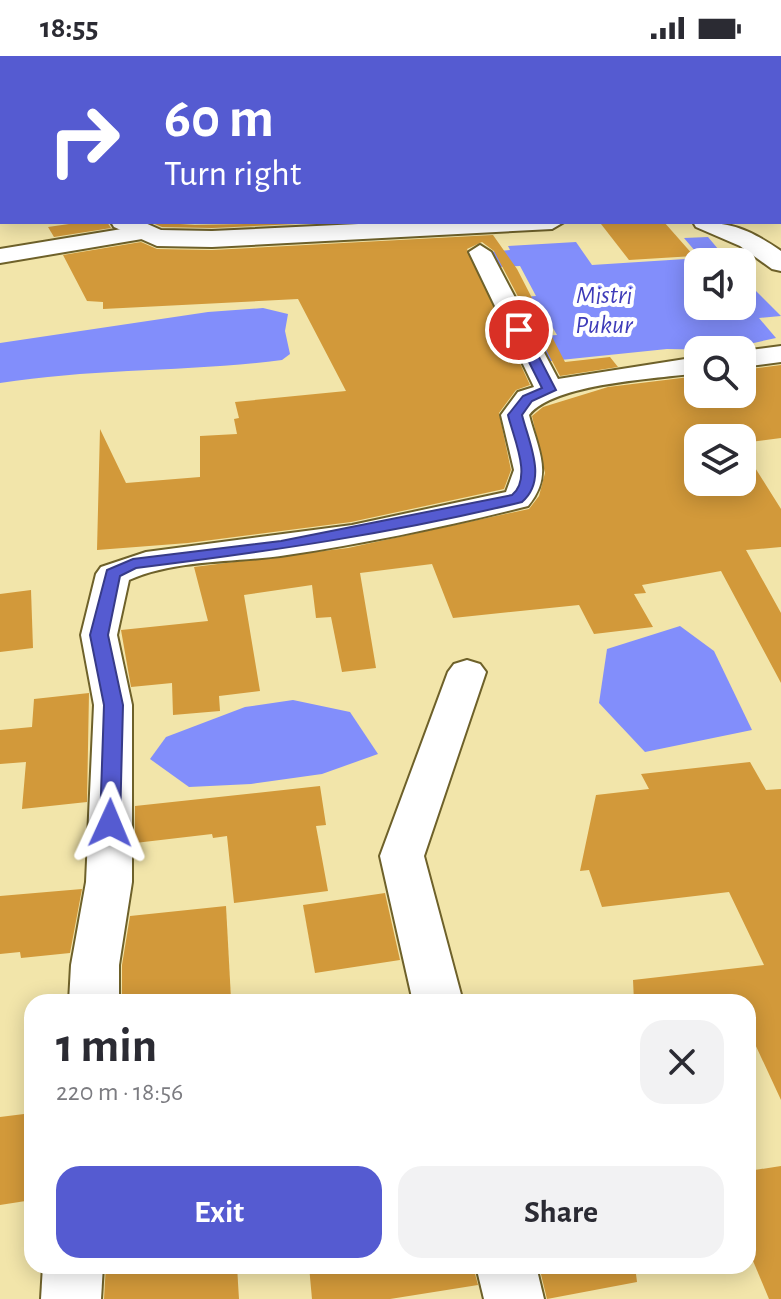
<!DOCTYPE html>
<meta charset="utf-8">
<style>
:root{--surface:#fff;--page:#f2f2f3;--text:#2b2b33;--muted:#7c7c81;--accent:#555bd1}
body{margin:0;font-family:"Alegreya Sans",sans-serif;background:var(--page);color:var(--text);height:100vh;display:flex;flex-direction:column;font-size:30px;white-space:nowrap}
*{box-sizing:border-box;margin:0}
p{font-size:26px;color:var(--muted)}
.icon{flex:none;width:44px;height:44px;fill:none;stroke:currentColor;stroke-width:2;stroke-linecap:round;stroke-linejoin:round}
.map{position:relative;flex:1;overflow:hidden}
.panel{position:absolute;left:24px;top:938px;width:732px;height:280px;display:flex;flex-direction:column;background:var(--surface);border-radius:24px;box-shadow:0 4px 20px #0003}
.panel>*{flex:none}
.top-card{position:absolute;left:0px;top:0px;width:782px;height:168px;box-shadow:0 4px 20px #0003;background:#555bd1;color:#fff;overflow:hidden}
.buttons{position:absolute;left:684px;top:192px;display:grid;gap:16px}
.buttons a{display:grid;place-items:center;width:72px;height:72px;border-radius:16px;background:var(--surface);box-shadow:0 4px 20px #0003;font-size:40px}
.pin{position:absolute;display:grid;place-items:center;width:68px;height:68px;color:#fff;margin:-34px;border:4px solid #fff;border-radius:50%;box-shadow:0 2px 8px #0007}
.me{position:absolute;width:88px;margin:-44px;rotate:1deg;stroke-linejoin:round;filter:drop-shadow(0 0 6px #0008)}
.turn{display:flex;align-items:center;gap:28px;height:168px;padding:0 32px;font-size:36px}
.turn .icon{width:104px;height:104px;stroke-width:2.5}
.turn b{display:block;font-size:56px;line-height:68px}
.round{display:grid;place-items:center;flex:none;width:84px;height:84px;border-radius:24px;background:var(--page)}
.headline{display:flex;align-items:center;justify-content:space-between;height:136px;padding:0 32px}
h1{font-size:48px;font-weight:700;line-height:60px}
.action{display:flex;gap:16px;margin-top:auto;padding:16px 32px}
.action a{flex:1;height:92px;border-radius:24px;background:var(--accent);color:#fff;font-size:32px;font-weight:700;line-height:92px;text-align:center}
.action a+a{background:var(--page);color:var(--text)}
.status{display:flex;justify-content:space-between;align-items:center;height:56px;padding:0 40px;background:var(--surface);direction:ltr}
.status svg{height:22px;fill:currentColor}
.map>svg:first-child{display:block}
.water{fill:#828efb}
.building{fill:#d2993a}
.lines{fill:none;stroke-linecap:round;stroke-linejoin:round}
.minor-casing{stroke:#6e612a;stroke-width:4}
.tertiary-casing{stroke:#6e612a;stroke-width:4}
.minor{fill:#fff;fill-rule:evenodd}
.tertiary{fill:#fff;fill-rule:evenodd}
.route{fill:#555bd1;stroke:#373b88;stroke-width:2}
.labels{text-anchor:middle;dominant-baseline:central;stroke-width:8;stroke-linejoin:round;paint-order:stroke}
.far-water-label{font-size:26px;font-style:italic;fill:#3f3cb9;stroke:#fff}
</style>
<div class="status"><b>18:55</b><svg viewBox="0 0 49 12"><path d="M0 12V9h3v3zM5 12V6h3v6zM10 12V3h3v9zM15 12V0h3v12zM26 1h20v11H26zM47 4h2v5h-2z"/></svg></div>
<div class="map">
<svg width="781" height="1243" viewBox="0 0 781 1243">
<rect width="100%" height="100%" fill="#f2e5aa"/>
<!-- water -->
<g class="water">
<path d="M708 181 729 206H698V250H742V221L781 260 759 262 776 282 722 294 667 293 541 306 527 281 557 279 542 253H515L511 242 536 240 520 210 497 211 489 196 510 194 508 190 576 186 592 209 701 202 684 182Z"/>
<path d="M263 252 288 258 285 275 290 298 282 304C188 316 94 312 0 327V287L208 256Z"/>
<path d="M680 570 714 595 752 674 645 696 599 647 607 593Z"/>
<path d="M293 644 350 656 378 698 322 718 251 728 189 731 150 703 166 681 245 651Z"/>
</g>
<!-- building -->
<g class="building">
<path d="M83 166H107L111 172 54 181 48 171Z"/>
<path d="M150 166 195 169 337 166 212 172 162 171Z"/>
<path d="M634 166H664L694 200 629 204 601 168Z"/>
<path d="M493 179 517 213 565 306 610 301 618 311 560 320 494 195 482 186 467 193 530 329 516 334 499 357 511 414 504 433 351 466 188 487 97 494 100 373 126 427 200 421V380L237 378 234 363 239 362 235 346 346 335 298 243 103 253V246L87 245 63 199 141 186 157 193 212 194Z"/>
<path d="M781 309V382L742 387V382H698V426H742V391L781 453V491L746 494 781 557V627L721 515 642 529 646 537 634 538 653 571 594 578 579 549 453 562 432 508 360 517 376 612 342 616 331 561 316 562 312 529 244 539 260 635 219 640 220 655 173 659 172 627 131 631 121 574 208 565 194 511 348 492 529 453 539 440 545 417 532 360 543 351 608 331 698 320V338H742V314Z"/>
<path d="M31 534 33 592 0 596V538Z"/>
<path d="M89 637 87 746 22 753 26 706 0 708V674L32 671 34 643Z"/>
<path d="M750 706 766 734 781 733V1044L748 973V946H634L633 924 764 909 729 836 602 851 589 814 580 815 596 739 649 733 641 718Z"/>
<path d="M320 730 326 769 316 770 328 835 234 847 227 780 213 782 212 778 135 787V750Z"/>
<path d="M82 833 70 897 21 902 20 896 0 898V840Z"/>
<path d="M385 837 400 904 315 917 303 849Z"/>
<path d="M226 850 231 943 122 946V909L130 860Z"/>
<path d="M32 1057V1144L0 1149V1061Z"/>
<path d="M781 1110V1243H769L748 1193V1115Z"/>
<path d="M106 1210H237L239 1243H104Z"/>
<path d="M309 1210H473L478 1229 390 1243H312Z"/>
<path d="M539 1210H635L637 1226 547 1243Z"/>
</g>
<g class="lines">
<defs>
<g id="minor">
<path d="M744 0H764L766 2H746Z"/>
<rect x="0" y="76" width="2" height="12"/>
<path d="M140 170 148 172 151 177 148 182 0 207V193Z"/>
<path d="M480 189 491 196 558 323 698 301V317C657 323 554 327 529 359 538 394 554 419 528 450 448 470 368 487 287 499 235 507 177 503 129 524L117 579 132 649V826L119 909V946H69L71 909 86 826 94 649 81 579 96 518 101 511 146 496 352 469 506 436 514 414 501 359 518 336 534 331 469 196Z"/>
<path d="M781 290V306L742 311V295Z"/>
<path d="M467 604 480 608 486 616 424 800 463 946H413L380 800 448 616 454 608Z"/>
<path d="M43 1210H103L101 1243H41Z"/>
<path d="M476 1210H536L544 1243H484Z"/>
</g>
<g id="tertiary">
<path d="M0 0H16L17 2H2V6Z"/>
<path d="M111 166H143L161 174 212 175 400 166H564L552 173 212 191 157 190 114 171Z"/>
<path d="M693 166C731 166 749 173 781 195V215L772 213 740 190 696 171Z"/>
</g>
</defs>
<!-- minor casing -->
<use href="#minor" class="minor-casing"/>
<!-- tertiary casing -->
<use href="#tertiary" class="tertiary-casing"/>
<!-- minor -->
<use href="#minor" class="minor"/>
<!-- tertiary -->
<use href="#tertiary" class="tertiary"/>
</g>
<!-- route -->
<path class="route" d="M519 270 525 274 556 334 532 345 522 359C529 387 548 424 522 446 395 477 266 496 136 512L120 520 108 579 123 649 120 767 110 775 103 773 100 767 104 649 90 579 107 514 133 503 281 485 512 439C533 422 513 381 508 359L523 340 542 332 513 274Z"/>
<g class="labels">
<!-- far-water labels -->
<g class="far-water-label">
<text x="604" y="239">Mistri<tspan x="604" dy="30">Pukur</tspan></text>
</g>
</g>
</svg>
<div class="buttons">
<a><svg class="icon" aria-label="sound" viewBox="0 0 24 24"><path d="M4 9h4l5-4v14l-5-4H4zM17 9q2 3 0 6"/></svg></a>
<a><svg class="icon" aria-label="search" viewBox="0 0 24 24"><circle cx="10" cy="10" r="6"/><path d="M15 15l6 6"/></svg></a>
<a><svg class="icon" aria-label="layers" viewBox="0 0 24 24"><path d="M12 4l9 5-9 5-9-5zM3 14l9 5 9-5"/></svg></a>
</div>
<div class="pin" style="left:519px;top:274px;background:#d93025"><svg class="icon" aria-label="arrive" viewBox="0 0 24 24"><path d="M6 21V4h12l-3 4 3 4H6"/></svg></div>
<svg class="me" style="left:110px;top:767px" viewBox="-20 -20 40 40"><path d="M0-17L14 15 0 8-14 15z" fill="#555bd1" stroke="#fff" stroke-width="4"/></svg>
<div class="top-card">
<div class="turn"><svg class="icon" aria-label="right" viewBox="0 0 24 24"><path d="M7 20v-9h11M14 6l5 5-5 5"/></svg><div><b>60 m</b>Turn right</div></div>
</div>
<section class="panel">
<div class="headline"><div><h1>1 min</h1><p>220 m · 18:56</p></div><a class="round"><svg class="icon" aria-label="close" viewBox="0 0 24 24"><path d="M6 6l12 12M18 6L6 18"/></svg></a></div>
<div class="action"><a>Exit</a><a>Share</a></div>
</section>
</div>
